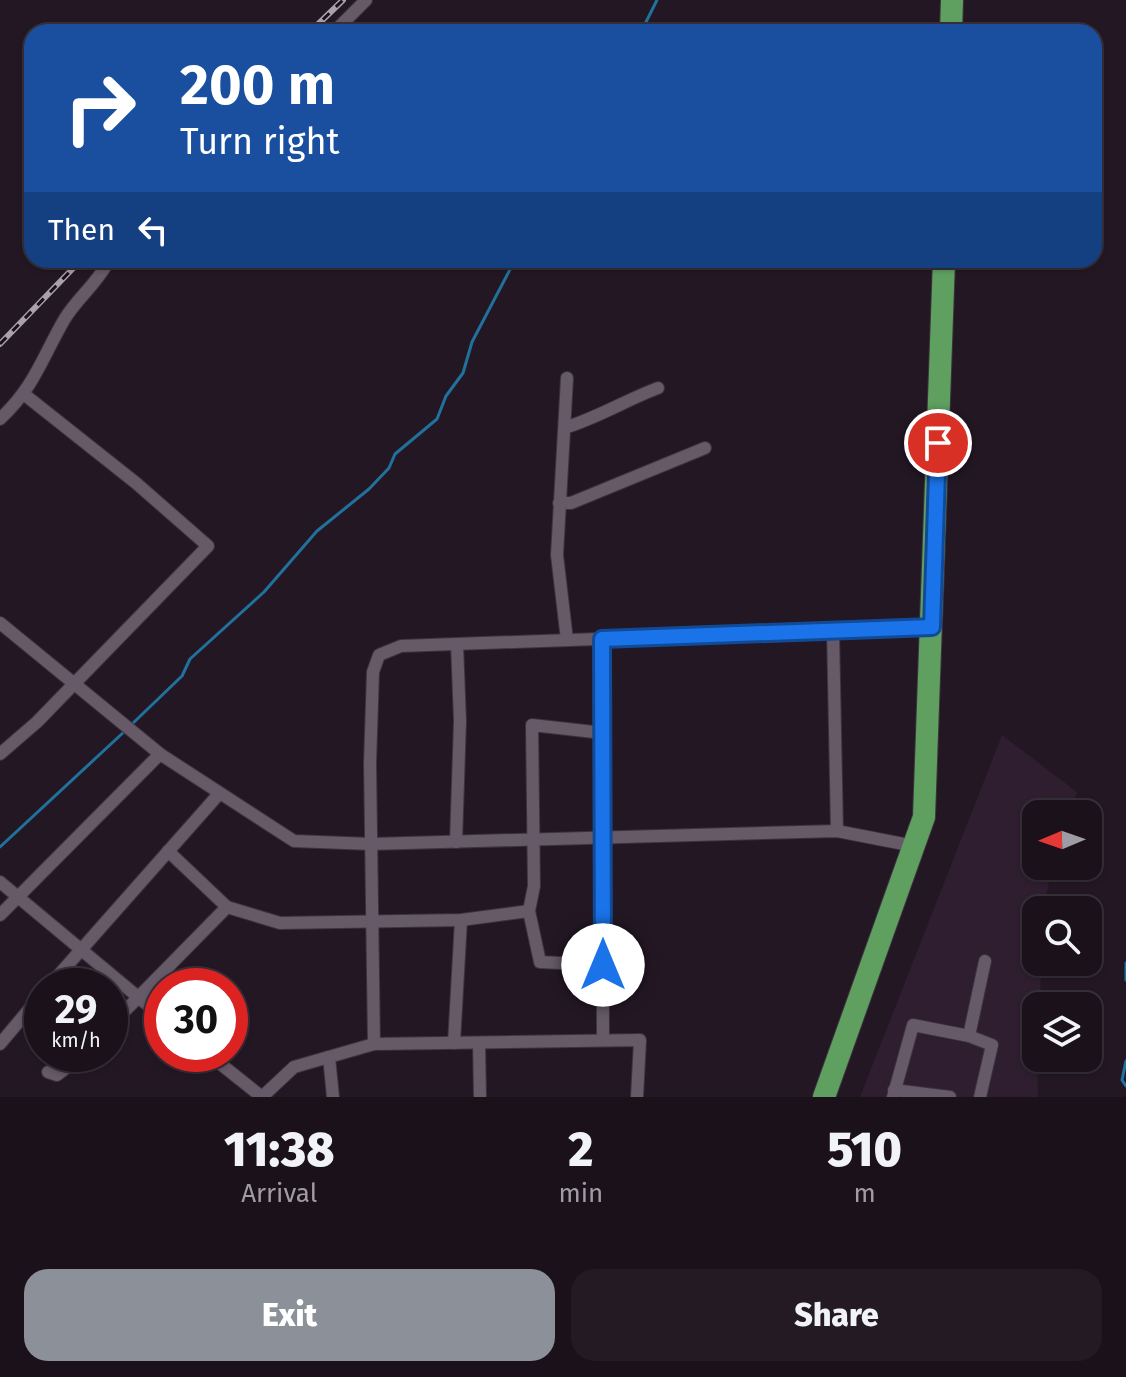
<!DOCTYPE html>
<style>
:root{--surface:#1a111b;--page:#231a24;--text:#f1f3f6;--muted:#9f9da3;--line:#38313a;--accent:#8c9099}
body{margin:0;font-family:"Fira Sans",sans-serif;background:var(--page);color:var(--text);height:100vh;display:flex;flex-direction:column;font-size:30px;white-space:nowrap}
*{box-sizing:border-box;margin:0}
p{font-size:26px;color:var(--muted)}
.icon{flex:none;width:44px;height:44px;fill:none;stroke:currentColor;stroke-width:2;stroke-linecap:round;stroke-linejoin:round}
.map{position:relative;height:1097px;overflow:hidden}
.drawer{display:flex;flex-direction:column;background:var(--surface);flex:1}
.drawer>*{flex:none}
.top-card{position:absolute;left:24px;top:24px;width:1078px;height:244px;border-radius:24px;box-shadow:0 2px 6px #0004,0 0 0 2px var(--line);background:#1a4fa0;color:#fff;overflow:hidden}
.needle{width:52px;rotate:268deg}
.tools{position:absolute;left:1022px;top:800px;display:grid;gap:16px}
.tools a{display:grid;place-items:center;width:80px;height:80px;border-radius:16px;background:var(--surface);box-shadow:0 2px 6px #0004,0 0 0 2px var(--line);font-size:40px}
.speed{position:absolute;left:24px;top:968px;display:flex;gap:16px;font-size:40px;font-weight:700;text-align:center}
.speed>*{display:grid;place-content:center;width:104px;height:104px;border-radius:50%;background:var(--surface);box-shadow:0 2px 6px #0004,0 0 0 2px var(--line);line-height:1}
.speed small{font-size:20px;font-weight:400}
.speed .limit{border:12px solid #d22;background:#fff;color:#111}
.pin{position:absolute;display:grid;place-items:center;width:68px;height:68px;color:#fff;margin:-34px;border:4px solid #fff;border-radius:50%;box-shadow:0 2px 8px #0007}
.me{position:absolute;width:88px;margin:-44px;rotate:0deg;stroke-linejoin:round;filter:drop-shadow(0 0 6px #0008)}
.turn{display:flex;align-items:center;gap:28px;height:168px;padding:0 24px;font-size:36px}
.turn .icon{width:104px;height:104px;stroke-width:2.5}
.turn b{display:block;font-size:56px;line-height:68px}
.then{display:flex;align-items:center;height:76px;padding:0 24px;background:#0003;gap:16px;font-size:30px}
.eta{display:flex;justify-content:space-evenly;align-items:center;height:136px;text-align:center}
.eta b{font-size:48px;font-weight:800;line-height:56px}
.primary-button{display:flex;gap:16px;margin-top:auto;padding:16px 24px}
.primary-button a{flex:1;height:92px;border-radius:24px;background:var(--accent);color:#fff;font-size:32px;font-weight:800;line-height:92px;text-align:center}
.primary-button a+a{background:var(--page);color:var(--text)}
.map>svg:first-child{display:block}
.built{fill:#2e1e30}
.lines{fill:none;stroke-linecap:round;stroke-linejoin:round}
.stream{stroke:#20719b;stroke-width:3}
.street-casing{stroke:#3c343d;stroke-width:14}
.highway-casing{stroke:#3c343d;stroke-width:24}
.street{stroke:#665968;stroke-width:12}
.highway{stroke:#5fa061;stroke-width:22}
.rail-casing{stroke:#a9a0aa;stroke-width:6}
.rail{stroke:#190e1b;stroke-width:3;stroke-dasharray:9;stroke-linecap:butt}
.route-casing{stroke:#114b97;stroke-width:20}
.route{stroke:#1a73e8;stroke-width:14}
</style>
<div class="map">
<svg width="1126" height="1097" viewBox="0 0 1126 1097">
<rect width="100%" height="100%" fill="#231724"/>
<!-- built -->
<path class="built" d="M1002 735 1077 792 1070 814H1036V866H1053L1042 910H1036V962H1041L1040 1006H1036L1038 1097H860Z"/>
<g class="lines">
<!-- stream -->
<g class="stream">
<path d="M641 32 657 0"/>
<path d="M131 725 182 676 190 659 264 592 317 531 369 489 389 468 395 454 437 419 446 396 463 373 472 342 515 260"/>
<path d="M0 847 126 730"/>
<path d="M1126 963V980"/>
<path d="M1126 1061 1122 1080 1126 1086"/>
</g>
<defs>
<g id="street">
<path d="M334 32 366 0"/>
<path d="M567 378 557 555 567 640"/>
<path d="M0 419C35 386 41 360 64 320 77 298 98 283 109 260"/>
<path d="M567 427C599 417 626 400 658 388"/>
<path d="M559 503H571L705 448"/>
<path d="M0 623 160 754"/>
<path d="M833 630 837 831"/>
<path d="M602 639 603 1040"/>
<path d="M603 733 532 725 534 886 529 911 540 962 603 965"/>
<path d="M0 754 37 722 208 546 136 483 25 395"/>
<path d="M456 842 460 721 457 644"/>
<path d="M0 882 162 1017"/>
<path d="M227 907 280 923 461 920 529 911"/>
<path d="M0 915 160 754 294 841 371 844 837 831 914 846"/>
<path d="M49 986 218 795"/>
<path d="M110 1026 227 907 168 851"/>
<path d="M454 1043 461 920"/>
<path d="M479 1043 480 1097"/>
<path d="M0 1044 42 994"/>
<path d="M374 1044 370 763 373 672 379 655 401 646 932 627"/>
<path d="M208 1054 262 1097"/>
<path d="M329 1057 333 1097"/>
<path d="M48 1072 57 1075 85 1054"/>
<path d="M894 1090 950 1097"/>
<path d="M262 1097 294 1067 374 1044 640 1040 637 1097"/>
<path d="M893 1097 913 1025 969 1036"/>
<path d="M980 1097 992 1045 969 1036 985 961"/>
</g>
<g id="highway">
<path d="M951 32 952 0"/>
<path d="M824 1097 924 817 944 260"/>
</g>
</defs>
<!-- street casing -->
<use href="#street" class="street-casing"/>
<!-- highway casing -->
<use href="#highway" class="highway-casing"/>
<!-- street -->
<use href="#street" class="street"/>
<!-- highway -->
<use href="#highway" class="highway"/>
<defs>
<g id="rail">
<path d="M310 32 343 0"/>
<path d="M0 344 81 260"/>
</g>
</defs>
<!-- rail casing -->
<use href="#rail" class="rail-casing"/>
<!-- rail -->
<use href="#rail" class="rail"/>
</g>
<g class="lines">
<defs>
<path id="route" d="M603 965 602 639 932 627 938 443"/>
</defs>
<!-- route casing -->
<use href="#route" class="route-casing"/>
<!-- route -->
<use href="#route" class="route"/>
</g>
</svg>
<div class="tools">
<a><svg class="needle" viewBox="-14 -14 28 28"><path d="M0-13l5 13h-10z" fill="#e53935"/><path d="M0 13l5-13h-10z" fill="#9f9da3"/></svg></a>
<a><svg class="icon" aria-label="search" viewBox="0 0 24 24"><circle cx="10" cy="10" r="6"/><path d="M15 15l6 6"/></svg></a>
<a><svg class="icon" aria-label="layers" viewBox="0 0 24 24"><path d="M12 4l9 5-9 5-9-5zM3 14l9 5 9-5"/></svg></a>
</div>
<div class="speed"><div>29<small>km/h</small></div><div class="limit">30</div></div>
<div class="pin" style="left:938px;top:443px;background:#d93025"><svg class="icon" aria-label="arrive" viewBox="0 0 24 24"><path d="M6 21V4h12l-3 4 3 4H6"/></svg></div>
<svg class="me" style="left:603px;top:965px" viewBox="-20 -20 40 40"><circle r="19" fill="#fff"/><path d="M0-13L10 11 0 6-10 11z" fill="#1a73e8"/></svg>
<div class="top-card">
<div class="turn"><svg class="icon" aria-label="right" viewBox="0 0 24 24"><path d="M7 20v-9h11M14 6l5 5-5 5"/></svg><div><b>200 m</b>Turn right</div></div>
<div class="then">Then<svg class="icon" aria-label="left" viewBox="0 0 24 24"><path d="M17 20v-9H6M10 6l-5 5 5 5"/></svg></div>
</div>
</div>
<section class="drawer">
<div class="eta">
<div><b>11:38</b><p>Arrival</p></div>
<div><b>2</b><p>min</p></div>
<div><b>510</b><p>m</p></div>
</div>
<div class="primary-button"><a>Exit</a><a>Share</a></div>
</section>
